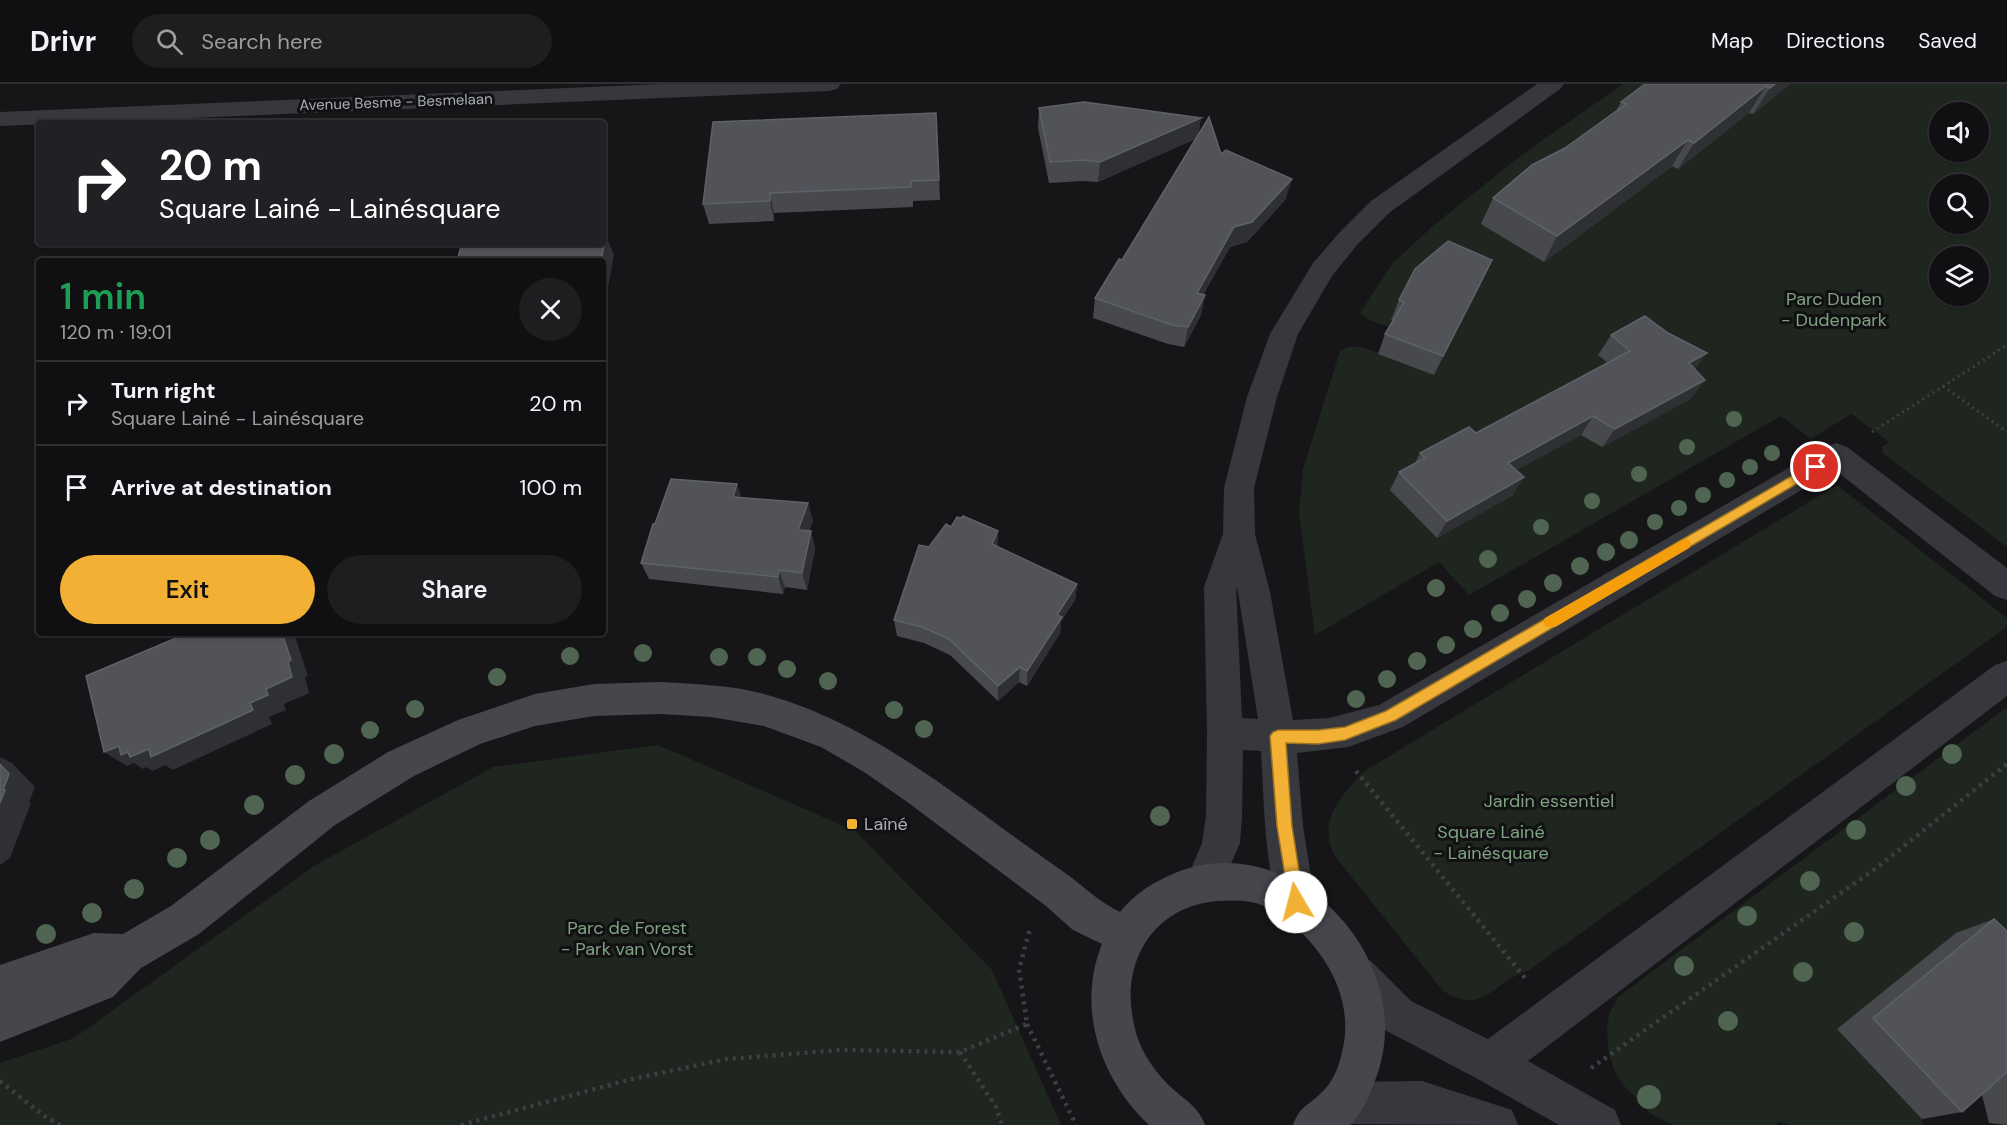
<!DOCTYPE html>
<meta charset="utf-8">
<style>
:root{--surface:#101012;--page:#1e1e20;--text:#f1f3f6;--muted:#9c9d9f;--line:#303032;--accent:#f2b134}
body{margin:0;font-family:"DM Sans",sans-serif;background:var(--page);color:var(--text);height:100vh;display:flex;flex-direction:column;font-size:22px;white-space:nowrap}
*{box-sizing:border-box;margin:0}
p{font-size:20px;color:var(--muted)}
.icon{flex:none;width:33px;height:33px;fill:none;stroke:currentColor;stroke-width:2;stroke-linecap:round;stroke-linejoin:round}
.map{position:relative;flex:1;overflow:hidden}
.sheet{position:absolute;left:36px;top:174px;width:570px;height:378px;display:flex;flex-direction:column;background:var(--surface);border-radius:6px;box-shadow:0 2px 4px #0004,0 0 0 2px var(--line)}
.sheet>*{flex:none}
.banner{position:absolute;left:36px;top:36px;width:570px;height:126px;border-radius:6px;box-shadow:0 2px 4px #0004,0 0 0 2px var(--line);background:#202124;color:#fff;overflow:hidden}
.fabs{position:absolute;left:1929px;top:18px;display:grid;gap:12px}
.fabs a{display:grid;place-items:center;width:60px;height:60px;border-radius:50%;background:var(--surface);box-shadow:0 2px 4px #0004,0 0 0 2px var(--line);font-size:30px}
.pin{position:absolute;display:grid;place-items:center;width:51px;height:51px;color:#fff;margin:-26px;border:3px solid #fff;border-radius:50%;box-shadow:0 2px 6px #0007}
.me{position:absolute;width:66px;margin:-33px;rotate:352deg;stroke-linejoin:round;filter:drop-shadow(0 0 4px #0008)}
.turn{display:flex;align-items:center;gap:21px;height:126px;padding:0 24px;font-size:27px}
.turn .icon{width:78px;height:78px;stroke-width:2.5}
.turn b{display:block;font-size:42px;line-height:51px}
.round{display:grid;place-items:center;flex:none;width:63px;height:63px;border-radius:32px;background:var(--page)}
.overview{display:flex;align-items:center;justify-content:space-between;height:102px;padding:0 24px}
h1{font-size:36px;font-weight:600;line-height:45px;color:#1e9e55}
.cta{display:flex;gap:12px;margin-top:auto;padding:12px 24px}
.cta a{flex:1;height:69px;border-radius:36px;background:var(--accent);color:#111;font-size:24px;font-weight:600;line-height:69px;text-align:center}
.cta a+a{background:var(--page);color:var(--text)}
ul{padding:0;list-style:none}
li{display:flex;align-items:center;gap:18px;height:84px;padding:0 24px;border-top:2px solid var(--line)}
li div{flex:1}
li b{display:block;font-size:22px}
li em{font-style:normal}
header{display:flex;align-items:center;gap:36px;box-sizing:border-box;height:84px;padding:0 30px;background:var(--surface);border-bottom:2px solid var(--line)}
header strong{font-size:28px}
nav{display:flex;gap:33px;margin-inline-start:auto;font-size:21px}
.search{width:420px;height:54px;background:var(--page);display:flex;align-items:center;gap:15px;box-sizing:border-box;padding:0 21px;border-radius:33px;color:var(--muted);font-size:22px}
.map>svg:first-child{display:block}
.green{fill:#1e261f;fill-rule:evenodd}
.lines{fill:none;stroke-linecap:round;stroke-linejoin:round}
.path-far1{stroke:#3d3f44;stroke-width:3;stroke-dasharray:2 4;stroke-linecap:butt}
.path{stroke:#3d3f44;stroke-width:4.5;stroke-dasharray:3 5;stroke-linecap:butt}
.minor{fill:#37383d;fill-rule:evenodd}
.secondary{fill:#45474d;fill-rule:evenodd}
.tree{fill:#506452}
.wall{fill:#47494d}
.shaded-wall{fill:#2f3033}
.building{fill:#525359;stroke:#5f6168;stroke-width:1.5}
.route{fill:#f2b134;stroke:#9d7322;stroke-width:1.5}
.slow{fill:#f59e0b}
.poi-dot{fill:#f2b134;stroke:#111113;stroke-width:2}
.labels{text-anchor:middle;dominant-baseline:central;stroke-width:6;stroke-linejoin:round;paint-order:stroke}
.far-street-label{font-size:15px;fill:#a8adb8;stroke:#111113}
.park-label{font-size:18px;fill:#7fa381;stroke:#111113}
.poi-label{font-size:18px;fill:#a8adb8;stroke:#111113;text-anchor:start}
</style>
<header>
<strong>Drivr</strong>
<div class="search"><svg class="icon" aria-label="search" viewBox="0 0 24 24"><circle cx="10" cy="10" r="6"/><path d="M15 15l6 6"/></svg>Search here</div>
<nav><a>Map</a><a>Directions</a><a>Saved</a></nav>
</header>
<div class="map">
<svg width="2007" height="1041" viewBox="0 0 2007 1041">
<rect width="100%" height="100%" fill="#161618"/>
<!-- green -->
<g class="green">
<path d="M1623 0H2007V463L1883 369 1882 363 1889 358 1851 330 1811 355 1781 332 1469 511 1439 478 1315 551 1299 429 1303 385 1340 267C1352 258 1365 265 1378 269L1392 244 1369 236 1360 229 1393 179 1434 141 1520 72ZM1940 28H1978V68H1940ZM1940 100H1978V140H1940ZM1940 172H1978V212H1940Z"/>
<path d="M1837 401 2007 534V543L1528 887C1492 897 1485 933 1443 907L1334 771C1318 734 1340 715 1363 688Z"/>
<path d="M2007 623V899L1922 1035 1923 1041H1790L1778 1038 1777 1041H1673L1651 1030 1624 1002 1615 988 1609 971 1607 945 1609 930 1618 913Z"/>
<path d="M658 661 855 747 992 886 1061 1041H0V979L74 954 314 782 493 683Z"/>
</g>
<g class="lines">
<!-- path-far1 -->
<g class="path-far1">
<path d="M1943 302 2007 348"/>
<path d="M1872 348 2007 261"/>
</g>
<!-- path -->
<g class="path">
<path d="M1356 687 1526 895"/>
<path d="M1027 940 1076 1041"/>
<path d="M960 968 996 1023 1002 1041"/>
<path d="M1591 984 1875 785 2007 680"/>
<path d="M0 997 44 1032 60 1041"/>
<path d="M461 1041 632 995 727 975 841 966 960 968 1027 940 1019 885 1030 845"/>
</g>
<!-- minor -->
<g class="minor">
<path d="M662 0H841L837 5 829 7 0 42V28Z"/>
<path d="M1537 0H1564L1560 5 1389 129 1357 161 1332 192 1298 250 1277 313 1254 404 1255 450 1270 508 1293 636 1329 634 1379 621 1825 363 1836 359 1847 363 2007 484V516L1995 512 1835 386 1403 643 1348 663 1297 669 1303 742 1315 817 1310 830 1296 836 1282 830C1264 787 1264 715 1261 667L1243 666 1242 732 1240 759 1218 810 1205 816 1192 810 1186 797 1202 759 1206 732 1207 649 1204 503 1223 450 1224 404 1247 313 1270 250 1313 179 1339 149 1371 117ZM1236 503 1238 508 1258 635 1242 634Z"/>
<path d="M2007 577V612L1528 977 1615 1026 1621 1041H1559L1476 994 1383 945 1343 905 1337 891 1343 877 1357 871 1371 877 1411 917 1488 955 1995 581Z"/>
<path d="M1422 997 1512 1026 1518 1041 1342 1040 1327 1034 1321 1019 1327 1004 1342 998Z"/>
</g>
<!-- secondary -->
<path class="secondary" d="M660 598C695 600 731 601 764 610 862 637 940 699 1020 757 1037 769 1055 782 1072 794 1088 807 1102 819 1120 828 1135 809 1154 798 1175 789 1291 742 1414 871 1379 985 1373 1004 1364 1027 1350 1041H1293C1301 1020 1308 1023 1322 1008 1332 999 1338 985 1341 972 1354 927 1336 885 1305 852 1291 838 1276 825 1256 819 1244 816 1232 816 1220 817 1157 820 1121 874 1133 935 1137 962 1152 986 1173 1005 1187 1018 1198 1022 1205 1041H1149C1100 995 1076 924 1102 860L1073 846 1046 822 906 717 864 688 821 663 764 642 711 633 660 630 594 632 535 642 480 660 414 692 335 741 199 850 141 884 113 913 0 958V881L94 849 123 850 171 822 309 717 388 668 458 636 535 610 594 600Z"/>
</g>
<!-- trees -->
<g class="tree">
<circle cx="1734" cy="335" r="8"/>
<circle cx="1687" cy="363" r="8"/>
<circle cx="1772" cy="369" r="8"/>
<circle cx="1750" cy="383" r="8"/>
<circle cx="1639" cy="390" r="8"/>
<circle cx="1727" cy="396" r="8"/>
<circle cx="1703" cy="411" r="8"/>
<circle cx="1592" cy="417" r="8"/>
<circle cx="1679" cy="424" r="8"/>
<circle cx="1655" cy="438" r="8"/>
<circle cx="1541" cy="443" r="8"/>
<circle cx="1629" cy="456" r="9"/>
<circle cx="1606" cy="468" r="9"/>
<circle cx="1488" cy="475" r="9"/>
<circle cx="1580" cy="482" r="9"/>
<circle cx="1553" cy="499" r="9"/>
<circle cx="1436" cy="504" r="9"/>
<circle cx="1527" cy="515" r="9"/>
<circle cx="1500" cy="529" r="9"/>
<circle cx="1473" cy="545" r="9"/>
<circle cx="1446" cy="561" r="9"/>
<circle cx="643" cy="569" r="9"/>
<circle cx="570" cy="572" r="9"/>
<circle cx="719" cy="573" r="9"/>
<circle cx="757" cy="573" r="9"/>
<circle cx="1417" cy="577" r="9"/>
<circle cx="787" cy="585" r="9"/>
<circle cx="497" cy="593" r="9"/>
<circle cx="1387" cy="595" r="9"/>
<circle cx="828" cy="597" r="9"/>
<circle cx="1356" cy="615" r="9"/>
<circle cx="415" cy="625" r="9"/>
<circle cx="894" cy="626" r="9"/>
<circle cx="924" cy="645" r="9"/>
<circle cx="370" cy="646" r="9"/>
<circle cx="334" cy="670" r="10"/>
<circle cx="1952" cy="670" r="10"/>
<circle cx="295" cy="691" r="10"/>
<circle cx="1906" cy="702" r="10"/>
<circle cx="254" cy="721" r="10"/>
<circle cx="1160" cy="732" r="10"/>
<circle cx="1856" cy="746" r="10"/>
<circle cx="210" cy="756" r="10"/>
<circle cx="177" cy="774" r="10"/>
<circle cx="1810" cy="797" r="10"/>
<circle cx="134" cy="805" r="10"/>
<circle cx="92" cy="829" r="10"/>
<circle cx="1747" cy="832" r="10"/>
<circle cx="1854" cy="848" r="10"/>
<circle cx="46" cy="850" r="10"/>
<circle cx="1684" cy="882" r="10"/>
<circle cx="1803" cy="888" r="10"/>
<circle cx="1728" cy="937" r="10"/>
<circle cx="1649" cy="1013" r="12"/>
</g>
<!-- wall -->
<g class="wall">
<path d="M1790 0 1753 30 1749 29 1678 85 1672 82 1544 178 1481 140 1493 114 1565 64 1616 27 1621 18Z"/>
<path d="M1039 24 1201 34 1198 50 1221 70 1286 115 1247 158 1230 163 1203 211H1205L1201 231 1184 263 1168 260 1093 234 1095 214 1122 176 1195 55 1098 98 1082 97 1049 99 1038 44Z"/>
<path d="M936 29 940 116 913 117V123L774 129V137L709 140 703 120Z"/>
<path d="M1483 196 1434 291 1378 270 1385 250 1393 236H1391L1399 216Z"/>
<path d="M1611 251 1695 285 1705 296 1690 315 1602 363 1581 351 1516 386 1513 411 1437 454 1390 406 1399 388 1415 379 1420 369 1476 349 1608 279 1598 271Z"/>
<path d="M741 414 813 436 809 447H811L815 465 807 506 785 503 783 510 649 495 641 479 655 440Z"/>
<path d="M929 463H998L1077 500 1075 516 1061 537 1060 549 1027 602 1019 598 998 617 950 571 924 559 897 552 894 536Z"/>
<path d="M1994 835 2007 847V1041L1989 1039 1982 1011 1962 1028 1922 1035 1837 945 1956 849Z"/>
</g>
<!-- shaded-wall -->
<g class="shaded-wall">
<path d="M1775 0H1790L1753 30 1770 4Z"/>
<path d="M1766 2 1749 29 1678 85 1694 59Z"/>
<path d="M1201 34 1198 54 1098 98 1100 78Z"/>
<path d="M1688 56 1672 82 1544 178 1557 152Z"/>
<path d="M1292 95 1286 115 1247 158 1230 163 1193 228 1197 209 1234 143Z"/>
<path d="M770 109 774 129V137L770 117Z"/>
<path d="M606 151 614 171 605 219 603 215V177H601Z"/>
<path d="M1492 176 1483 196 1434 291 1443 272Z"/>
<path d="M1205 211 1201 231 1184 263 1188 243Z"/>
<path d="M1707 269 1693 288 1689 279Z"/>
<path d="M1705 296 1690 315 1602 363 1615 345Z"/>
<path d="M1593 332 1581 351 1497 397 1508 379Z"/>
<path d="M1524 393 1513 411 1437 454 1447 437Z"/>
<path d="M737 400 743 418 733 413Z"/>
<path d="M808 419 813 436 803 464 798 446Z"/>
<path d="M811 447 815 465 807 506 802 489Z"/>
<path d="M998 447V464L992 460Z"/>
<path d="M779 486 785 503 783 510 778 493Z"/>
<path d="M1077 500 1075 516 1061 537 1060 549 1027 602V587L1057 531Z"/>
<path d="M282 549H294L308 592 305 593 309 609 284 620 286 626 269 633 272 640 173 686 165 681 153 687 146 683 143 685 134 679 127 682 104 668 119 662 250 619 266 605 288 578Z"/>
<path d="M1020 583 1019 598 998 617V602Z"/>
<path d="M0 673 12 679 35 703 29 718 31 719 10 774 0 781V719L3 706Z"/>
</g>
<!-- building -->
<g class="building">
<path d="M1645 0H1775L1770 4 1766 2 1694 59 1688 56 1557 152 1493 114 1532 81 1565 64 1626 20 1621 18Z"/>
<path d="M1084 18 1201 34 1100 78 1083 76 1050 78 1039 24Z"/>
<path d="M936 29 939 96 911 97V103L770 109V117L703 120 713 38Z"/>
<path d="M1209 33 1221 70 1226 66 1292 95 1252 138 1234 143 1197 209 1205 211 1188 243 1172 241 1095 214 1119 175 1122 176Z"/>
<path d="M603 151H606L601 177H457L462 159H603Z"/>
<path d="M1448 157 1492 176 1443 272 1385 250 1404 218 1399 216 1415 185Z"/>
<path d="M1645 232 1668 249 1707 269 1689 279 1705 296 1615 345 1593 332 1508 379 1524 393 1447 437 1399 388 1425 374 1420 369 1469 343 1476 349 1630 267 1611 251Z"/>
<path d="M671 395 737 400 733 413 808 419 798 446 811 447 802 489 779 486 778 493 641 479 653 440H655Z"/>
<path d="M963 432 998 447 992 460 1077 500 1057 531 1062 533 1027 587 1020 583 998 602 949 555 922 543 894 536 919 461 929 463 946 440 951 443 957 433 961 434Z"/>
<path d="M188 549H282L291 576 288 578 292 593 266 605 268 611 250 619 253 626 151 673 149 665 130 673 128 668 121 671 119 662 104 668 86 592Z"/>
<path d="M0 680 9 690 3 706H5L0 719Z"/>
<path d="M1994 835 2007 847V988L1962 1028 1873 934Z"/>
</g>
<!-- route -->
<path class="route" d="M1816 378 1820 379 1822 383 1820 386 1396 636 1345 656 1318 660 1286 659 1292 742 1304 818 1301 823 1296 825 1290 823 1277 742 1270 652 1273 648 1278 646H1318L1345 643 1386 627Z"/>
<!-- slow -->
<path class="slow" d="M1684 455 1689 456 1691 460 1689 464 1555 543H1545L1543 538 1545 534Z"/>
<!-- markers -->
<rect class="poi-dot" x="846" y="734" width="12" height="12" rx="3"/>
<g class="labels">
<!-- far-street labels -->
<g class="far-street-label">
<text transform="translate(396 18) rotate(-2)">Avenue Besme - Besmelaan</text>
</g>
<!-- park labels -->
<g class="park-label">
<text x="1834" y="215">Parc Duden<tspan x="1834" dy="21">- Dudenpark</tspan></text>
<text x="1549" y="717">Jardin essentiel</text>
<text x="1491" y="748">Square Lainé<tspan x="1491" dy="21">- Lainésquare</tspan></text>
<text x="627" y="844">Parc de Forest<tspan x="627" dy="21">- Park van Vorst</tspan></text>
</g>
<!-- poi labels -->
<g class="poi-label">
<text x="864" y="740">Laîné</text>
</g>
</g>
</svg>
<div class="fabs">
<a><svg class="icon" aria-label="sound" viewBox="0 0 24 24"><path d="M4 9h4l5-4v14l-5-4H4zM17 9q2 3 0 6"/></svg></a>
<a><svg class="icon" aria-label="search" viewBox="0 0 24 24"><circle cx="10" cy="10" r="6"/><path d="M15 15l6 6"/></svg></a>
<a><svg class="icon" aria-label="layers" viewBox="0 0 24 24"><path d="M12 4l9 5-9 5-9-5zM3 14l9 5 9-5"/></svg></a>
</div>
<div class="pin" style="left:1816px;top:383px;background:#d93025"><svg class="icon" aria-label="arrive" viewBox="0 0 24 24"><path d="M6 21V4h12l-3 4 3 4H6"/></svg></div>
<svg class="me" style="left:1296px;top:818px" viewBox="-20 -20 40 40"><circle r="19" fill="#fff"/><path d="M0-13L10 11 0 6-10 11z" fill="#f2b134"/></svg>
<div class="banner">
<div class="turn"><svg class="icon" aria-label="right" viewBox="0 0 24 24"><path d="M7 20v-9h11M14 6l5 5-5 5"/></svg><div><b>20 m</b>Square Lainé - Lainésquare</div></div>
</div>
<section class="sheet">
<div class="overview"><div><h1>1 min</h1><p>120 m · 19:01</p></div><a class="round"><svg class="icon" aria-label="close" viewBox="0 0 24 24"><path d="M6 6l12 12M18 6L6 18"/></svg></a></div>
<ul>
<li><svg class="icon" aria-label="right" viewBox="0 0 24 24"><path d="M7 20v-9h11M14 6l5 5-5 5"/></svg><div><b>Turn right</b><p>Square Lainé - Lainésquare</p></div><em>20 m</em></li>
<li><svg class="icon" aria-label="arrive" viewBox="0 0 24 24"><path d="M6 21V4h12l-3 4 3 4H6"/></svg><div><b>Arrive at destination</b></div><em>100 m</em></li>
</ul>
<div class="cta"><a>Exit</a><a>Share</a></div>
</section>
</div>
